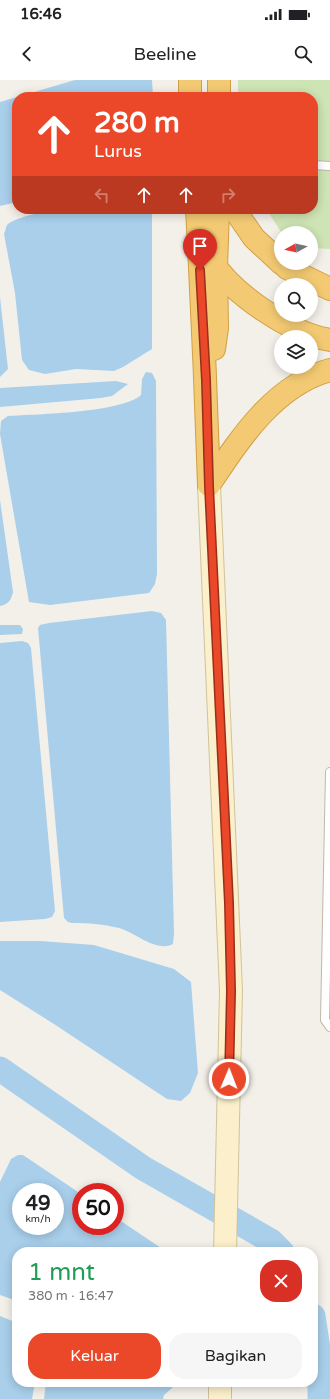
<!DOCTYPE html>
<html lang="id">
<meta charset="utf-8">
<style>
:root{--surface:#fff;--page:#f6f6f6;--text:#202124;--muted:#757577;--accent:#ea4829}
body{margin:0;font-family:"Varela Round",sans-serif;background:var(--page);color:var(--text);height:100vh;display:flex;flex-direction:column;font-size:15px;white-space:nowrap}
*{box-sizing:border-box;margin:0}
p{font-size:13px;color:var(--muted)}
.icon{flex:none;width:22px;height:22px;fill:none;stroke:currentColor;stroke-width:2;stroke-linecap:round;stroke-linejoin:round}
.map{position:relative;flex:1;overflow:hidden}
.panel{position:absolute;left:12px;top:1167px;width:306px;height:140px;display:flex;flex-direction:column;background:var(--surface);border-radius:16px;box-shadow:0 2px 10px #0003}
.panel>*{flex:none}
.guide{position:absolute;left:12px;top:12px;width:306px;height:122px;border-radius:16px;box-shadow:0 2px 10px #0003;background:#ea4829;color:#fff;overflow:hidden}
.needle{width:26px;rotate:262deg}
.buttons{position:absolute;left:274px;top:146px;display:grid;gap:8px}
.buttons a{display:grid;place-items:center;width:44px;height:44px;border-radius:50%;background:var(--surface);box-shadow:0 2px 10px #0003;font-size:20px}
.speed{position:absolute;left:12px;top:1103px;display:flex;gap:8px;font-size:20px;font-weight:700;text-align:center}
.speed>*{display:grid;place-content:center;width:52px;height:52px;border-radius:50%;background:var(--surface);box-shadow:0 2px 10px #0003;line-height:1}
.speed small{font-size:10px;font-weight:400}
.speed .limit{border:6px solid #d22;background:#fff;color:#111}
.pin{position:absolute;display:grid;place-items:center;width:34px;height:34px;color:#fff;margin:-41px -17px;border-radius:50% 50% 50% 0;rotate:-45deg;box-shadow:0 0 4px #0007}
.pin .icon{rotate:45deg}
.me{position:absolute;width:44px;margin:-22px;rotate:1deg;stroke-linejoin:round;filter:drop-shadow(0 0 3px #0008)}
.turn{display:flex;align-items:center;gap:14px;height:84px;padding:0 16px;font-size:18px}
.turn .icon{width:52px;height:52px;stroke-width:2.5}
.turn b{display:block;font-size:28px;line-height:34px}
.lanes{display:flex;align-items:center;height:38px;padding:0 16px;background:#0003;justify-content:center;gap:20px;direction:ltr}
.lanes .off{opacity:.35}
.round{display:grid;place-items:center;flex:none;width:42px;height:42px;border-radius:16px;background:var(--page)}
.overview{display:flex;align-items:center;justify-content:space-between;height:68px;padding:0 16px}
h1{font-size:24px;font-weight:600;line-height:30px;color:#1e9e55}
.cta{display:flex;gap:8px;margin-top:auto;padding:8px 16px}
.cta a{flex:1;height:46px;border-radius:16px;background:var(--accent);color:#fff;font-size:16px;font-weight:600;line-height:46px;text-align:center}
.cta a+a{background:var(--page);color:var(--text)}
.status{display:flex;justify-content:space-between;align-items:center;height:28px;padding:0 20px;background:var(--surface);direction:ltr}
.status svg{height:11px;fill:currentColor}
header{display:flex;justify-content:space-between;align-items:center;height:52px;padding:0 16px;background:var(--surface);font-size:18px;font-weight:600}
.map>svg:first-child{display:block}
.green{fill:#cee4b4}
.water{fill:#a9cfeb;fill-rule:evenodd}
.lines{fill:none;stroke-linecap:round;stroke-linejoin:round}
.river{stroke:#a9cfeb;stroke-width:25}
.service-casing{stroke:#beb8ac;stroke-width:10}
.secondary-casing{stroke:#cfc39b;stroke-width:24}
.motorway-casing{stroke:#d29f44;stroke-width:24}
.service{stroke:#fff;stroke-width:8}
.secondary{stroke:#fbf0cb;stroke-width:22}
.motorway{stroke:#f3ca73;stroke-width:22}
.route-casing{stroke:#982f1b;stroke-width:10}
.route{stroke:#ea4829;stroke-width:7}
</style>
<div class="status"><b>16:46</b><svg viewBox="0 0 49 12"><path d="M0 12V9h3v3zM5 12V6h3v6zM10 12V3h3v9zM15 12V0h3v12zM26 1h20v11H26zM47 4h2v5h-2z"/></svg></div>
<header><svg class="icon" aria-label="back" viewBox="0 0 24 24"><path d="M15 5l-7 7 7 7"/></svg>Beeline<svg class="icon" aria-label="search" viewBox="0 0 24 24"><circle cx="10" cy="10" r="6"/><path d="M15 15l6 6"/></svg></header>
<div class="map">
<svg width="330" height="1319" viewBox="0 0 330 1319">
<rect width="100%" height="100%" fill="#f3f0e9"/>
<!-- green -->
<path class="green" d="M238 0H330V169L311 168V153H282L266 129H313V17H238Z"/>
<!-- water -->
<g class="water">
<path d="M75 0H152L153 17H17V122L0 126V22Z"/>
<path d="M53 129H152V269L123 287 114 291 76 289 45 294 29 290 22 280 15 213 4 154C5 152 6 147 7 145 13 138 43 132 53 129Z"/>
<path d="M0 217 8 289 0 297Z"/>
<path d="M146 292 152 293 156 301 157 494 155 504 149 513 50 525 29 522 0 354 1 341 8 336C38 334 120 333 141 315L142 299Z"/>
<path d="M116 301 128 304 112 316 101 318 0 327V308Z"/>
<path d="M0 420 13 512C11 520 9 524 0 526Z"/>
<path d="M152 531 161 533 166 540 174 853 173 864C156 873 135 852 119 848 103 844 88 843 72 843L68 842 64 838 38 548 40 545 49 543Z"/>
<path d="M0 545H20L23 549 22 554 0 555Z"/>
<path d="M22 561 28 563 31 568 55 831 52 837 45 839 0 842V563Z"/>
<path d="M0 861H40L94 865 174 889 191 902 198 993 190 1013 181 1021 167 1019 54 944 0 910Z"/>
<path d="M18 1075H23L81 1114V1146H115V1137L161 1168 163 1172H17V1221L0 1215V1102L11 1079ZM21 1112H55V1146H21Z"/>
<path d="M0 1236 17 1243V1302H35L32 1319H0Z"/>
<path d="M46 1302H174L172 1308 164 1315 163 1319H44Z"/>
</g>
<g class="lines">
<!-- river -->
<g class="river">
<path d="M0 989 143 1088 271 1161 282 1172"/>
<path d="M313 1236 320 1282V1319"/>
</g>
<defs>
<g id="service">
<path d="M313 85 330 86"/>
<path d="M330 692 325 940 330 947"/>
</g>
<g id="secondary">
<path d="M209 405 231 911 225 1172"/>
<path d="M220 1319V1302"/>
</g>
<g id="motorway">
<path d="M190 0V17"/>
<path d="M219 0V17"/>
<path d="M197 129C202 221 206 313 209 405"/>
<path d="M234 129 254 158 281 183"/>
<path d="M212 181C232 214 292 254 330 260"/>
<path d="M282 183 287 188 330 209"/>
<path d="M214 269 217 248 216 188 218 129"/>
<path d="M209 405C239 360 274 305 330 290"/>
</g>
</defs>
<!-- service casing -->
<use href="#service" class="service-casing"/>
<!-- secondary casing -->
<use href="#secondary" class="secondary-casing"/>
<!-- motorway casing -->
<use href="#motorway" class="motorway-casing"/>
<!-- service -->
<use href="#service" class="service"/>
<!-- secondary -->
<use href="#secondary" class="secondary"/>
<!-- motorway -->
<use href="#motorway" class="motorway"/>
</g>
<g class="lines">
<defs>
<path id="route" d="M200 190 206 300 209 406 229 823 231 911 229 999"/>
</defs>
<!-- route casing -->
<use href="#route" class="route-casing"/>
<!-- route -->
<use href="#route" class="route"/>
</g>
</svg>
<div class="buttons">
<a><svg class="needle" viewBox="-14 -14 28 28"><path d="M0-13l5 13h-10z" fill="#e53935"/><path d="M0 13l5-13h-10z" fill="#757577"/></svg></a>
<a><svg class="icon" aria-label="search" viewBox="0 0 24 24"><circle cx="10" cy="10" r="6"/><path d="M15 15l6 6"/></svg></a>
<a><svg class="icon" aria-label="layers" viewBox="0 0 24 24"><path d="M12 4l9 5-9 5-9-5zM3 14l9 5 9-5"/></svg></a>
</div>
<div class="speed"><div>49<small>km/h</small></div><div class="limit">50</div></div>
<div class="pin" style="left:200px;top:190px;background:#d93025"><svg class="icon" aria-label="arrive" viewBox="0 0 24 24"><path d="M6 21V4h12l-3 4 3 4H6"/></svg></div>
<svg class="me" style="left:229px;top:999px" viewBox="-20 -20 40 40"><circle r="17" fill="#ea4829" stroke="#fff" stroke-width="3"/><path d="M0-11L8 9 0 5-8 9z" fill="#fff"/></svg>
<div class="guide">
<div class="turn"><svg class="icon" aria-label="ahead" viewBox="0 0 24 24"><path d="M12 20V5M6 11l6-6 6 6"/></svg><div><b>280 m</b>Lurus</div></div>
<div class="lanes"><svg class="icon off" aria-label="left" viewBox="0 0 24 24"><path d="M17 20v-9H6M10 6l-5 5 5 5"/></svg><svg class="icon" aria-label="ahead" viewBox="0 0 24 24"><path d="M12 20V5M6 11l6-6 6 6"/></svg><svg class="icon" aria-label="ahead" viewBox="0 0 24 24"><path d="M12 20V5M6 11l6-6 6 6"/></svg><svg class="icon off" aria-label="right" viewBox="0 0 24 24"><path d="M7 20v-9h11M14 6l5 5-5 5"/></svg></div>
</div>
<section class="panel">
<div class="overview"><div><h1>1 mnt</h1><p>380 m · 16:47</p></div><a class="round" style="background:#d93025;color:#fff"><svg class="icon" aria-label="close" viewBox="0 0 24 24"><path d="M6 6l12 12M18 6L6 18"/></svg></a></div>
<div class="cta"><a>Keluar</a><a>Bagikan</a></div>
</section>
</div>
